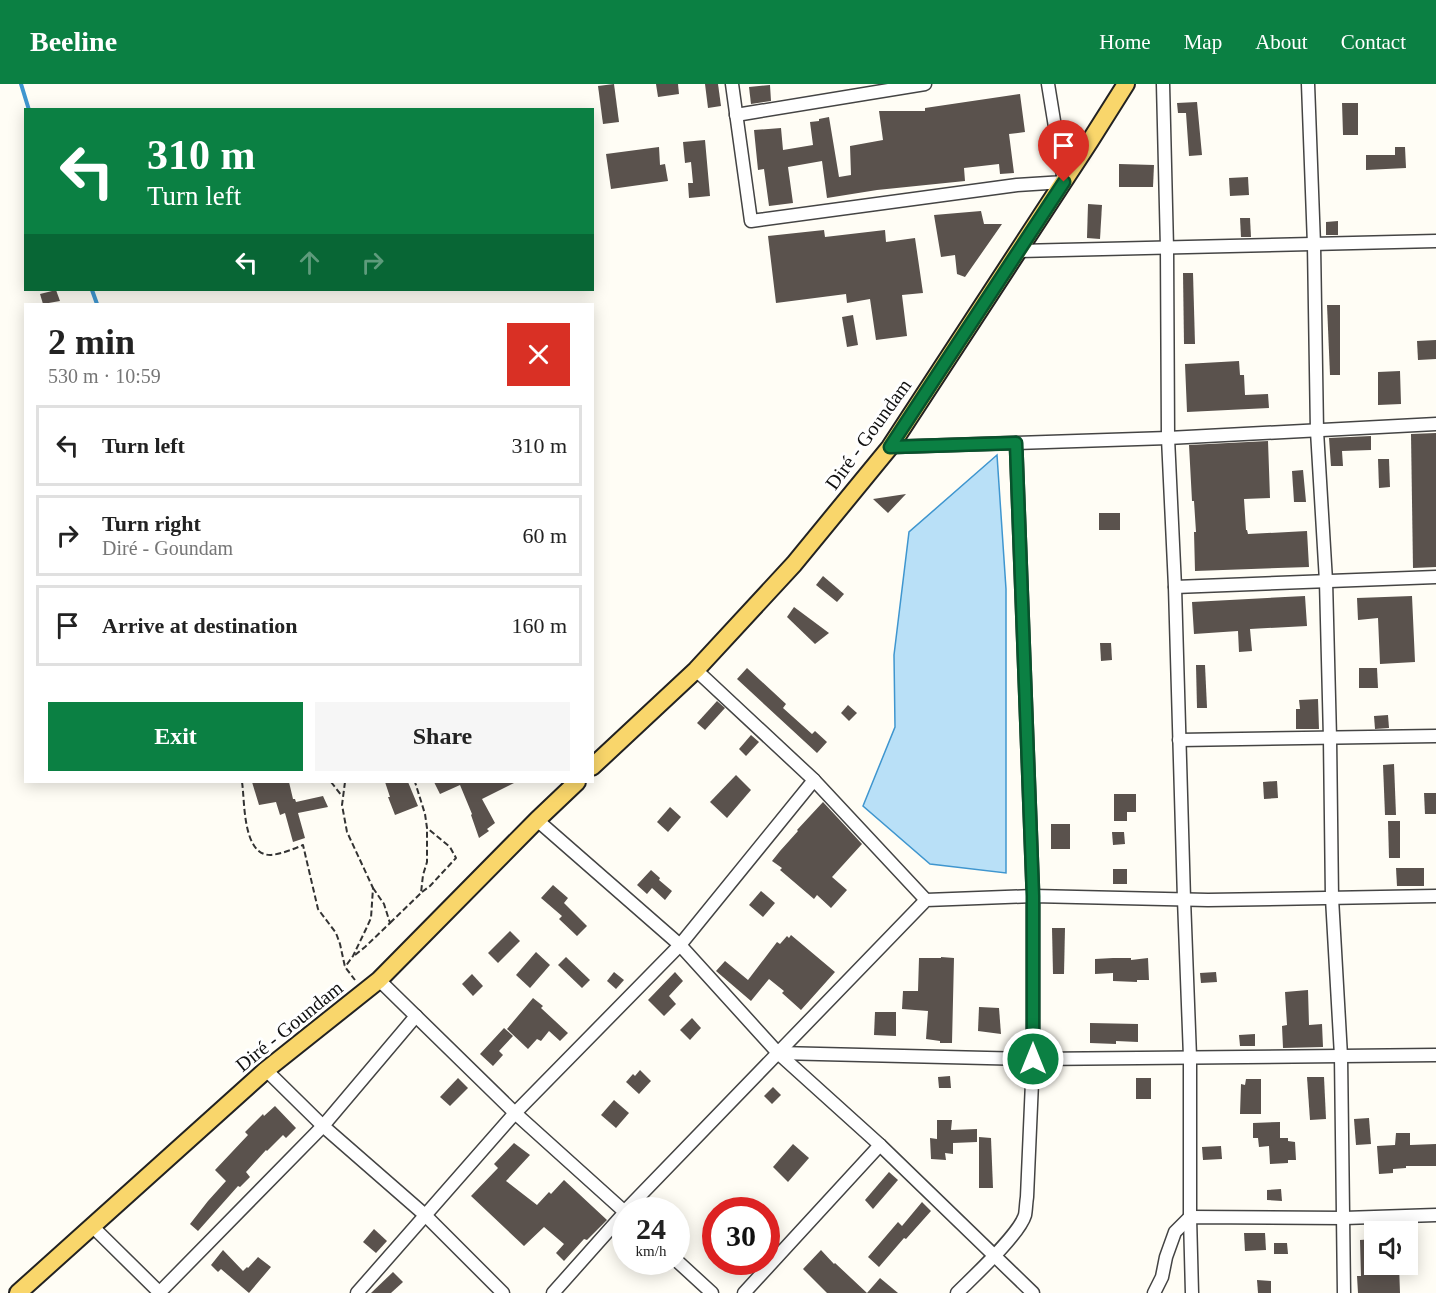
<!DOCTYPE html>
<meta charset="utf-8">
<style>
:root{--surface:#fff;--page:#f6f6f6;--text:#222;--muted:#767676;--line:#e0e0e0;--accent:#0b8043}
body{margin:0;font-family:Georgia,serif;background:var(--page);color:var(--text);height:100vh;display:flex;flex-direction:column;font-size:22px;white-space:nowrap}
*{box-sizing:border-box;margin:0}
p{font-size:20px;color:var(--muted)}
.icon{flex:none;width:33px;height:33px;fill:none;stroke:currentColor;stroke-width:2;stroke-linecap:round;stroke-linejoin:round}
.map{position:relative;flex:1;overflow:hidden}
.sheet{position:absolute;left:24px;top:219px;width:570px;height:480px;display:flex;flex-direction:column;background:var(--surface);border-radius:0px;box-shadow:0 3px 15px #0003}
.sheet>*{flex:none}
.top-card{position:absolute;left:24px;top:24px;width:570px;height:183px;border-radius:0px;box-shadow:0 3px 15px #0003;background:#0b8043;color:#fff;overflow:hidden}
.fabs{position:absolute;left:1364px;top:1137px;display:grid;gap:12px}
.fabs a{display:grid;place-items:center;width:54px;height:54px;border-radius:0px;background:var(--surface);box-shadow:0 3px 15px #0003;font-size:30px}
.speed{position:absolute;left:612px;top:1113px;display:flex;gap:12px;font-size:30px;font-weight:700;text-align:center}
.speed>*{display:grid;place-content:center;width:78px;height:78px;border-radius:50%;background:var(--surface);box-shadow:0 3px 15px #0003;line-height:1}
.speed small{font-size:15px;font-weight:400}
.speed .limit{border:9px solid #d22;background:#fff;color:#111}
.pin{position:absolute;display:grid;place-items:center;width:51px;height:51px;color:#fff;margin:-62px -26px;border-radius:50% 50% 50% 0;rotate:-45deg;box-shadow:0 0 6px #0007}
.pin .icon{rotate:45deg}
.me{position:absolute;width:66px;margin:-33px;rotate:0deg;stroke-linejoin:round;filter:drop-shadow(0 0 4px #0008)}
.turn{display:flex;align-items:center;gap:21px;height:126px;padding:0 24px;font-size:27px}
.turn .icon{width:78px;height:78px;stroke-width:2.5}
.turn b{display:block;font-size:42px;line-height:51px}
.lanes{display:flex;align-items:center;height:57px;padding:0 24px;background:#0003;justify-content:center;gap:30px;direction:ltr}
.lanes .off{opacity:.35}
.round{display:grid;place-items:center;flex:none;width:63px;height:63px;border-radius:0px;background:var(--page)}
.summary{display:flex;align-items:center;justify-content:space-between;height:102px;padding:0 24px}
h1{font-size:36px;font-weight:800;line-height:45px}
.cta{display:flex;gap:12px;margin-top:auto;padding:12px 24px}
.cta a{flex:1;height:69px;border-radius:0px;background:var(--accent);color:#fff;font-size:24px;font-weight:800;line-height:69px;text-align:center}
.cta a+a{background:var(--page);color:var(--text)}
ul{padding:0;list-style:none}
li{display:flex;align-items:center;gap:18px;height:81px;margin:0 12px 9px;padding:0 12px;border:3px solid var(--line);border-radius:0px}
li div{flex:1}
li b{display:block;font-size:22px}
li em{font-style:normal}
header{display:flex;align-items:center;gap:36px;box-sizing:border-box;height:84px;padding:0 30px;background:var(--accent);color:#fff}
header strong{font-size:28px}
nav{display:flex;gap:33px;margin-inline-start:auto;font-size:21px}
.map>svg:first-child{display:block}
.water{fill:#b9e0f7;stroke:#3f96cf;stroke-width:1.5}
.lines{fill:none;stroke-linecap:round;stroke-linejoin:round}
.stream{stroke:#3f96cf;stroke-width:4}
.building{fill:#5a524d}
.minor-casing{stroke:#444;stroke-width:15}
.major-casing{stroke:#222;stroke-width:20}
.path{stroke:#333;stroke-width:2;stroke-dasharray:6 3;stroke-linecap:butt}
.minor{stroke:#fff;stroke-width:12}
.major{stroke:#f9d66b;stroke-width:16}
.route-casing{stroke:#07532c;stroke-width:15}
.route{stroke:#0b8043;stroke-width:10}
.labels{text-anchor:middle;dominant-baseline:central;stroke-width:6;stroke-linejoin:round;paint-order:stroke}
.street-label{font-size:20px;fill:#111;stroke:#fff}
</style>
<header>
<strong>Beeline</strong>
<nav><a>Home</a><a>Map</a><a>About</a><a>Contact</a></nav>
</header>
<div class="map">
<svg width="1436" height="1209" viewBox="0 0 1436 1209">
<rect width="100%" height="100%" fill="#fffdf5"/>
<!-- water -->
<path class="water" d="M997 371 1006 505V789L930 780 863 722 895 643 894 571 909 448Z"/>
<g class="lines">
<!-- stream -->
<g class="stream">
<path d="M21 0 29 26"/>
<path d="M92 206 97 220"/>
</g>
</g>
<!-- building -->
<g class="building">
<path d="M614 0 619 38 603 40 598 2Z"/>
<path d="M656 0H678L679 10 658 13Z"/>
<path d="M705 0H718L721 22 708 24Z"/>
<path d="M770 1 771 17 751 20 749 3Z"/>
<path d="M1020 10 1025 48 1009 50 1014 89 1000 90 999 80 964 84 965 97 877 106 827 114 822 77 788 83 793 119 769 122 764 85 758 86 754 46 781 44 783 66 813 61 810 38 819 37V35L829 33 839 93 851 91 850 62 883 56 879 27H925V24Z"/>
<path d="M1197 18 1202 71 1189 72 1186 29H1178L1177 19Z"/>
<path d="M1342 19H1358V51H1343Z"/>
<path d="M705 56 710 112 689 114 688 99H693L691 78 685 79 683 58Z"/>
<path d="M659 63 660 81 665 80 668 97 611 105 606 70Z"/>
<path d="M1395 63H1405L1406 84 1366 86V71H1395Z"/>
<path d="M1119 80 1154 81 1153 103H1119Z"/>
<path d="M1248 93 1249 111 1230 112 1229 94Z"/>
<path d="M1088 120 1102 121 1100 155 1087 154Z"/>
<path d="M981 127 984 140H1002L965 193 957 190 955 171 941 173 934 131Z"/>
<path d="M1240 134H1250L1251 153H1241Z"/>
<path d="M1338 137V151H1326V138Z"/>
<path d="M824 146 825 153 885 146 886 158 915 154 923 209 902 211 907 252 876 256 870 215 847 219 846 210 776 219 768 152Z"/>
<path d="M1183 189H1193L1195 260H1184Z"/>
<path d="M56 206 60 217 43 220 40 210Z"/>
<path d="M1327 221H1340V291H1330Z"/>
<path d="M853 231 858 261 847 263 842 233Z"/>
<path d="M1436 256V275L1418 276 1417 257Z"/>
<path d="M1239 277 1240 291H1244L1245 311 1268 310 1269 324 1187 328 1185 280Z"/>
<path d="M1400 287 1401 320 1378 321V288Z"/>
<path d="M1436 349V483L1413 484 1411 350Z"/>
<path d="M1371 352V366L1342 367 1343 382H1331L1329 354Z"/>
<path d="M1268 357 1270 414 1244 415 1246 446H1247L1248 450 1307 447 1309 483 1195 487 1194 448H1196L1194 417H1192L1189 361Z"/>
<path d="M1378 375H1389L1390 403 1379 404Z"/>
<path d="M1303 386 1306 418H1294L1292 387Z"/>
<path d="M906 410 888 429 873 415Z"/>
<rect x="1099" y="429" width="21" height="17"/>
<path d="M823 492 844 510 837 518 816 501Z"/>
<path d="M1305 512 1307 542 1250 545 1252 567 1239 568 1238 547 1194 550 1192 518Z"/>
<path d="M1412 512 1415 578 1380 580 1378 534 1358 536 1357 514Z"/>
<path d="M794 523 829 549 815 560 787 533Z"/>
<path d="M1100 559H1111L1112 576 1101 577Z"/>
<path d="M1196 581H1205L1207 624H1197Z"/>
<path d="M747 584 786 620 783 624 812 650 815 647 827 658 817 669 737 595Z"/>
<path d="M1359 584H1377L1378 604H1359Z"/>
<path d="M1318 615 1319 645H1296V625H1300L1299 616Z"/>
<path d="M717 617 725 624 705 646 697 639Z"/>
<path d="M848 621 857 629 849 637 841 629Z"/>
<path d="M1388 631 1389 644 1375 645 1374 632Z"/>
<path d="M751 651 759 658 746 672 739 665Z"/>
<path d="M1394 680 1396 731H1385L1383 681Z"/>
<path d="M736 691 751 706 727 734 710 718Z"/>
<path d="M1277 697 1278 714 1264 715 1263 698Z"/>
<path d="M252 698H289L293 715H295L296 718 323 712 328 723 298 729 305 754 293 758 285 729 280 731 276 718 259 721Z"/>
<path d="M385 698H408L418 722 395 731 388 713H390Z"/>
<path d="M434 698H516L482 715 495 739 487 745 489 747 479 754 471 731 472 730 460 701 440 710Z"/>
<path d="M1424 709H1436V730H1425Z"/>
<path d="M1114 710H1136V728H1127V737H1114Z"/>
<path d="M823 718 862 760 832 793 847 806 831 824 817 811 814 815 780 786 782 784 772 777 780 767 798 747 797 746Z"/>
<path d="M670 723 681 733 668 748 657 738Z"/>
<path d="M1388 737H1400V774H1389Z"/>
<rect x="1051" y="740" width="19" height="25"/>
<path d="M1112 748H1124L1125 760 1113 761Z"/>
<path d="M1396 784H1424V802H1397Z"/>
<rect x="1113" y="785" width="14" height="15"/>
<path d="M651 786 660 794 659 796 672 807 665 816 652 804 647 810 637 801Z"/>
<path d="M553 801 568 814 564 819 587 842 577 852 559 835 562 832 541 814Z"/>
<path d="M761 807 775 819 763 833 749 821Z"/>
<path d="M1052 844H1065L1064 890H1053Z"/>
<path d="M510 847 520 857 498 879 488 869Z"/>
<path d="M791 851 835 888 801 926 782 909 784 907 769 895 751 917 716 887 725 877 748 896 777 858 780 860 787 852 789 854Z"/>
<path d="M536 868 550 881 530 904 516 891Z"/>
<path d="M566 873 590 896 582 904 558 881Z"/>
<path d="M941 873 954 874 952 959H940V957L926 955 928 927 902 925 903 907H918L919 874H941Z"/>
<path d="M1113 874H1131V876L1148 874 1149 896H1137V898L1113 897V889L1095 890V875Z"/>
<path d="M614 888 624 896 616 905 607 897Z"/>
<path d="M675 888 683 897 669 912 676 920 664 932 648 916Z"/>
<path d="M1216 888 1217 898 1201 899 1200 889Z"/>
<path d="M472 890 483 902 473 912 462 900Z"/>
<path d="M1308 906 1309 941 1322 940 1323 963 1283 964 1282 942 1287 941 1285 908Z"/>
<path d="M533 914 543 922 541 924 568 949 560 957 549 947 541 957 537 955 528 965 507 945Z"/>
<path d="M979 923 999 924 1001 950 978 947Z"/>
<path d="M875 928H896V952L874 951Z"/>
<path d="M692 934 701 944 690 956 680 946Z"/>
<path d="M1090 939 1138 940V958L1116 957V960L1090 959Z"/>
<path d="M504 944 513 952 499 967 503 971 493 982 480 970Z"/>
<path d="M1255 950V962H1240L1239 951Z"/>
<path d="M640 986 651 997 639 1010 626 998 633 990 635 992Z"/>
<path d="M950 992 951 1004H939L938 993Z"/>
<path d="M1307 993H1324L1326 1035 1310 1036Z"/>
<path d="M458 994 468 1004 450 1022 440 1013Z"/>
<rect x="1136" y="994" width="15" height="21"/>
<path d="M1246 995H1261V1030H1240L1241 1000 1245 1001Z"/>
<path d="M773 1003 781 1011 772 1020 764 1012Z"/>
<path d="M614 1016 629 1029 616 1044 601 1031Z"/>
<path d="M275 1022 296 1044 286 1054 283 1051 267 1067 266 1066 246 1088 250 1093 240 1103 238 1102 198 1147 190 1140 208 1117 226 1097 215 1086 248 1051 245 1048 263 1030 264 1032Z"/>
<path d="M1369 1034 1371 1060 1356 1061 1354 1035Z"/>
<path d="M937 1036H952L951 1046 977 1045V1058L953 1059V1070L945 1069 946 1076 931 1075 930 1054 937 1055Z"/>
<path d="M1280 1038V1054H1288V1057L1295 1058 1296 1076H1288V1079L1270 1080 1269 1062 1259 1063 1258 1054H1253V1039Z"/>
<path d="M1396 1049H1410V1061L1436 1060V1082H1406V1084L1393 1085V1089L1379 1090 1377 1062 1395 1061Z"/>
<path d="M979 1053 991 1054 993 1104H979Z"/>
<path d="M514 1059 530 1071 506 1097 537 1121 549 1108 551 1110 564 1096 607 1136 587 1156 584 1155 564 1177 556 1169 564 1160 544 1143 524 1162 471 1112 498 1084 494 1080Z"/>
<path d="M793 1060 809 1074 788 1098 773 1083Z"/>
<path d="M1221 1062 1222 1075 1203 1076 1202 1063Z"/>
<path d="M889 1088 898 1096 873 1125 865 1116Z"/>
<path d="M1281 1105 1282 1117 1267 1116V1106Z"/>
<path d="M922 1118 931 1127 906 1155 904 1154 879 1183 868 1173 898 1138 902 1142Z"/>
<path d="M374 1145 387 1157 376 1169 363 1158Z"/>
<path d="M1244 1149H1265L1266 1166 1245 1167Z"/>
<path d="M1374 1155V1180H1399L1400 1209H1358L1357 1192H1361L1360 1156Z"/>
<path d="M1274 1159H1287L1288 1170H1274Z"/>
<path d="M223 1166 243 1187 247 1183 248 1184 258 1173 271 1183 249 1209 221 1185 218 1188 211 1181Z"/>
<path d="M821 1166 834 1180 835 1179 867 1209H827L803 1185Z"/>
<path d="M393 1188 403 1198 391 1209H371Z"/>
<path d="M880 1194 898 1209H867Z"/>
<path d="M1257 1196 1271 1197V1209H1258Z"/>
</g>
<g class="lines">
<defs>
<g id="minor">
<path d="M732 0 751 137 1017 101 1064 98 1048 0"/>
<path d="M1163 0 1167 164 1168 354 1175 503 1184 815 1190 973V1133L1192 1209"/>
<path d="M1308 0 1314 161 1317 347 1326 497 1330 654 1332 814 1341 972 1344 1209"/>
<path d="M736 31 925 0"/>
<path d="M1019 167 1436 157"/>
<path d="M890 363 1168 354 1436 340"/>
<path d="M1175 503 1436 493"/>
<path d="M696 586 814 696 926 816"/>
<path d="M1179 656 1436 652"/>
<path d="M537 736 680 861 778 969 880 1061 1033 1209"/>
<path d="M379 896 515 1029 626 1129"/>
<path d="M778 969 1033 975 1436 971"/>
<path d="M266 986 323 1042 425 1131 503 1209"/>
<path d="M626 1126 926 816 1033 812 1208 816 1436 812"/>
<path d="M92 1142 160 1209"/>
<path d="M676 1176 712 1209"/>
<path d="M160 1208 323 1042 416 932"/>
<path d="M357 1209 515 1029 680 861 814 696"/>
<path d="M553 1209 626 1127"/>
<path d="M744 1209 880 1061"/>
<path d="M957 1209C973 1193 1019 1151 1025 1131 1026 1126 1026 1119 1027 1113L1033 975V812L1016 359"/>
<path d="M1154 1209 1162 1193 1166 1173 1175 1148 1190 1133 1344 1134 1436 1131"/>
</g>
<g id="major">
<path d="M592 683 696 586 794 480 890 363 1090 57 1126 0"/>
<path d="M18 1209 266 986 379 896 537 736 577 698"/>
</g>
</defs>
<!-- minor casing -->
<use href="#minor" class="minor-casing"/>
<!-- major casing -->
<use href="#major" class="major-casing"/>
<!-- path -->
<g class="path">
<path d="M242 698C245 716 242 772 271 771 281 770 294 765 303 761L318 825 336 849 340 860 345 883 355 896"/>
<path d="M331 698 342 712"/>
<path d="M345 698 342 721 347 748 373 804 371 834 366 845 353 872 345 883"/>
<path d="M422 808 430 802 456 774 450 763 427 744"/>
<path d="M390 839 421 809 423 791 427 778V744L425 730 415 698"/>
<path d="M355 871 365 863 390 839 384 820 373 804"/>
</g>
<!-- minor -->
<use href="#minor" class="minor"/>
<!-- major -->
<use href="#major" class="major"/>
</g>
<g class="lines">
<defs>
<path id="route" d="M1033 975V812L1016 359 890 363 1064 98"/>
</defs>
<!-- route casing -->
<use href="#route" class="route-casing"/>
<!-- route -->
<use href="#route" class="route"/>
</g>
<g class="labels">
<!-- street labels -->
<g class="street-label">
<text transform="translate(868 350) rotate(-54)">Diré - Goundam</text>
<text transform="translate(289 942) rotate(-39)">Diré - Goundam</text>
</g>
</g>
</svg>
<div class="fabs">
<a><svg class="icon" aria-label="sound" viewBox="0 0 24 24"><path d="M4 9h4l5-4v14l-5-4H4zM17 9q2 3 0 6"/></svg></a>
</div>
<div class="speed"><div>24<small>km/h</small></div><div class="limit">30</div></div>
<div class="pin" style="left:1064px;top:98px;background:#d93025"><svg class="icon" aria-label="arrive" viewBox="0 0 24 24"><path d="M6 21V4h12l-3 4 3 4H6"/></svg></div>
<svg class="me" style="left:1033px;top:975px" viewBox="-20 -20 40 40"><circle r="17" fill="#0b8043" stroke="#fff" stroke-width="3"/><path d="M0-11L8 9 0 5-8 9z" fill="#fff"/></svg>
<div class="top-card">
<div class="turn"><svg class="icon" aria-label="left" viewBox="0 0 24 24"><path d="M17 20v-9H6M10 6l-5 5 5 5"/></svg><div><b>310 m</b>Turn left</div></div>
<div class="lanes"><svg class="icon" aria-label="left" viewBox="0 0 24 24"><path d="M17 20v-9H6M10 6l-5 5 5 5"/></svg><svg class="icon off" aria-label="ahead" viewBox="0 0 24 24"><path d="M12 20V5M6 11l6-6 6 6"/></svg><svg class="icon off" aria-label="right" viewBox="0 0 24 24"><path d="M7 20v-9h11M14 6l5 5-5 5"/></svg></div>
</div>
<section class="sheet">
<div class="summary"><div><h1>2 min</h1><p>530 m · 10:59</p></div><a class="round" style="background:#d93025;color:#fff"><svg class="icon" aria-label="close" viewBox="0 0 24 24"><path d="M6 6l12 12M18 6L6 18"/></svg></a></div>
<ul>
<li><svg class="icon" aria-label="left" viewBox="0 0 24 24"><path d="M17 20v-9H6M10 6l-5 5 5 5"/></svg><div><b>Turn left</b></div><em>310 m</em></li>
<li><svg class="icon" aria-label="right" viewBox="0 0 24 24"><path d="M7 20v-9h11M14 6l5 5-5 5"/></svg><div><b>Turn right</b><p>Diré - Goundam</p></div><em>60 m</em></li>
<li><svg class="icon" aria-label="arrive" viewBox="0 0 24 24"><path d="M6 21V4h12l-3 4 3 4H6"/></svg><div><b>Arrive at destination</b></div><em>160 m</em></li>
</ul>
<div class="cta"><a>Exit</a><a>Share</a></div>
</section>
</div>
